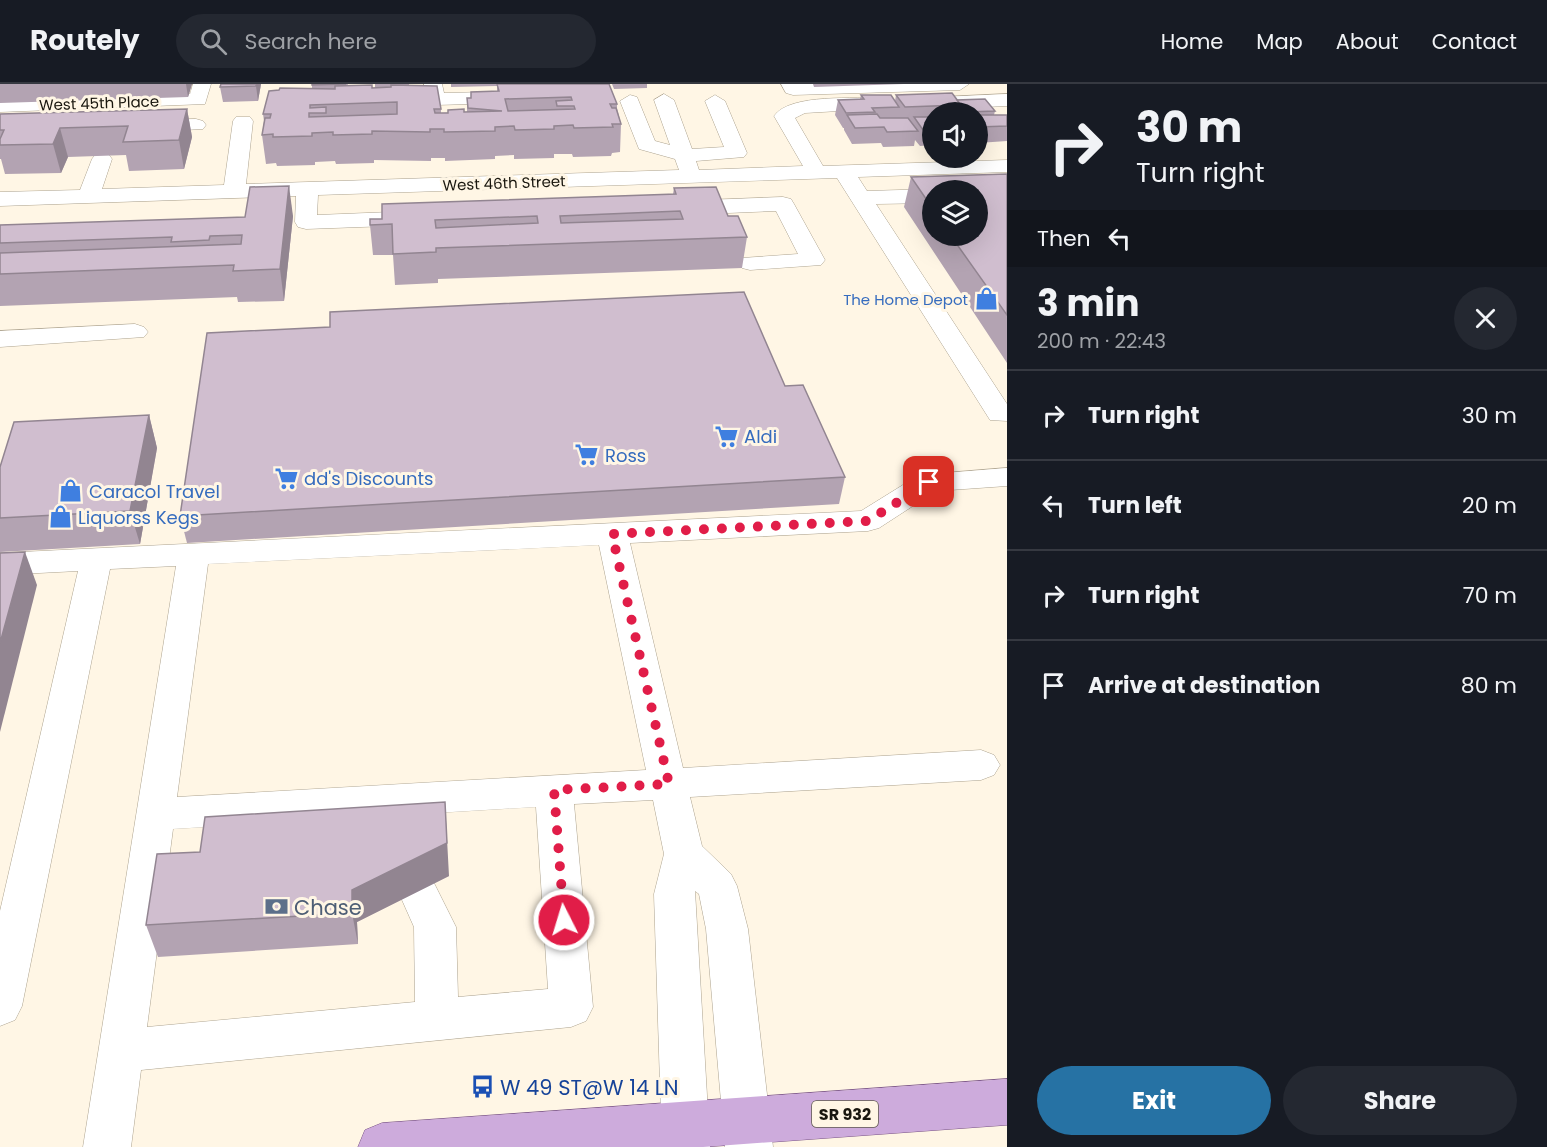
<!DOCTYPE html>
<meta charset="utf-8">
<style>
:root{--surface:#171b24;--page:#242831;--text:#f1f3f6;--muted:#9ea1a6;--line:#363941;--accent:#2672a4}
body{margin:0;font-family:Poppins,sans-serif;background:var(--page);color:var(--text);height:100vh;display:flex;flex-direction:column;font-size:22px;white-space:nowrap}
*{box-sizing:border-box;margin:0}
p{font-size:20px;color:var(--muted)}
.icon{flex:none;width:33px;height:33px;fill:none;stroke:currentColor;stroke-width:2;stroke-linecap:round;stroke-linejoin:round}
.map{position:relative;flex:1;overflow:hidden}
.details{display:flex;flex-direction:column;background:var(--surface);width:540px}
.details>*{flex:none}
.hud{background:#171b24;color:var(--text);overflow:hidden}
.fabs{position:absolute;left:922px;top:18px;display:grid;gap:12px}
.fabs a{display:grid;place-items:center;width:66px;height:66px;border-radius:50%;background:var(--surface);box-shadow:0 6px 24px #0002;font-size:30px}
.pin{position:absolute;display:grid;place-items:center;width:51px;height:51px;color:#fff;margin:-26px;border-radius:12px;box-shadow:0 3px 9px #0006}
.me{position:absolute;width:66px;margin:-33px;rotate:355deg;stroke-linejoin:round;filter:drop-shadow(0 0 4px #0008)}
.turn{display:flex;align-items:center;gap:21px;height:126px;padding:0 30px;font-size:27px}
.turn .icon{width:78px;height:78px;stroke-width:2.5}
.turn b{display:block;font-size:42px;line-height:51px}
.then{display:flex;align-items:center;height:57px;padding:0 30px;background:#0003;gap:12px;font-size:22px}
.round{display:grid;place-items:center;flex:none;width:63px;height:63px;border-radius:32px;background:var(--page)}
.summary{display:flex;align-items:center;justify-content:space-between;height:102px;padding:0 30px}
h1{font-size:36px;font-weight:700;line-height:45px}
.primary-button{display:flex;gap:12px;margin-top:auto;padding:12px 30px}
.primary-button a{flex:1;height:69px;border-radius:36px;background:var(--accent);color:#fff;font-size:24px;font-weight:700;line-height:69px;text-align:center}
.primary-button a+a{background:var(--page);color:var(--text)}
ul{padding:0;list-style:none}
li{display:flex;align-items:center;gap:18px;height:90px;padding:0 30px;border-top:2px solid var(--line)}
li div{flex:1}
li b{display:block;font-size:22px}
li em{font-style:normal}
header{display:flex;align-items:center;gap:36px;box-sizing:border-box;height:84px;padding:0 30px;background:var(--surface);border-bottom:2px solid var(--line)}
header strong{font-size:28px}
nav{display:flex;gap:33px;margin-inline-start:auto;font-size:21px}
.search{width:420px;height:54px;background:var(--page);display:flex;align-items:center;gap:15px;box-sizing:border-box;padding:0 21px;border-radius:33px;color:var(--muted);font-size:22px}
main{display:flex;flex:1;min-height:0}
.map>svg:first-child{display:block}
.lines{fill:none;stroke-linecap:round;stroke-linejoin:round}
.minor-casing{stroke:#ada38f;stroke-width:1}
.major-casing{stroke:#785284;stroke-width:1}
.minor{fill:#fff;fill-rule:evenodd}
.major{fill:#cdabdc;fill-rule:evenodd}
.wall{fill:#b3a3b2;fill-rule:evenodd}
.shaded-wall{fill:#928591}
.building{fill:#d0becf;stroke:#928591;stroke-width:1.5;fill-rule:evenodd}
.route{stroke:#e11d48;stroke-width:10;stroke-dasharray:0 18}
.labels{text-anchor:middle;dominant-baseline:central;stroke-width:6;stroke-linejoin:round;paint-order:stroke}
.far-street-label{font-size:15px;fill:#19160e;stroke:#fff6e5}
.far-shop-label{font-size:15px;fill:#366cbe;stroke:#fff6e5;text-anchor:end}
.shield{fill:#fff6e5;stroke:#5e594e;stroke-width:1.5}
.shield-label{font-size:16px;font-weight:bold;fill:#19160e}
.shop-label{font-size:18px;fill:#366cbe;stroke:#fff6e5;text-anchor:start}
.near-service-label{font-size:21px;fill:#4e5e75;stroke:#fff6e5;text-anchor:start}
.near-transit-label{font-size:21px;fill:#164399;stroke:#fff6e5;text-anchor:start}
</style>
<header>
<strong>Routely</strong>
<div class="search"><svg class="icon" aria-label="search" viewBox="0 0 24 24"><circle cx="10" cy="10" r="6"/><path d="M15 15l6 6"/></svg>Search here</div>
<nav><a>Home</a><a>Map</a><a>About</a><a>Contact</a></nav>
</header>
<main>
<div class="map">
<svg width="1007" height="1063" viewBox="0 0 1007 1063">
<rect width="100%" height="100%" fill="#fff6e5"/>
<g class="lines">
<defs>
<g id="minor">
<path d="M193 0H211L205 20 0 28V16L190 10Z"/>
<path d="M424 0H442L444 9 577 6 576 0H594L598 11 588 17 435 21 425 15Z"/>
<path d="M781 0H969L960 6 793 11 786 9Z"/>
<path d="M664 10 674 16 692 65 724 63 705 17 715 11 725 17 747 69 744 73 696 77 699 86 803 82 774 32C790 9 857 15 883 14L890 16 893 20 890 24 805 29 795 34 823 82 1007 76V88L858 93 867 107 933 105 937 106H933V119L876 120 1007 320V337L990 336 837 94 318 111 317 131 416 127 424 129 427 134 424 139 416 141 306 145 298 143 295 138 296 112 0 122V108L80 106 92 75 95 71H109L112 75 102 105 224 101 233 37 236 33H250L253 37 246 100 679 86 675 75 639 65 620 17 630 11 637 13 655 57 670 61 654 16Z"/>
<path d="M1007 10V22L940 25 930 19 940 13Z"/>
<path d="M196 35 203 37 206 41 203 45 146 48 139 46 136 42 139 38 146 36Z"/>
<path d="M783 113 791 115 794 120 825 176 821 181 750 186 742 184 738 179 742 174 798 170 776 127 680 131 672 129 669 124 672 119 680 117Z"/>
<path d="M135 240 144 243 148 248 144 253 0 263V247Z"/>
<path d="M1007 384V402L936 407 879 444 868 447 630 459 683 684 981 666 994 671 1000 681 994 691 981 696 690 713 702 762 731 790 737 802 748 845 773 1063H725L706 845 699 810 695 807 710 1063H662L654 810 664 770 653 716 574 720 593 923 586 937 571 943 141 986 131 1063H83L176 482 110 485 22 922 15 936 0 942V827L78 487 0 491V469L861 427 919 391ZM599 461 646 686 177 713 208 480ZM536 723 548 905 458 913 456 843 432 795 418 790 404 795 398 807 414 843 415 918 147 943 173 745Z"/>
</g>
<path id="major" d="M1007 995V1041L703 1063H358L365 1046 382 1039Z"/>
</defs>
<!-- minor casing -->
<use href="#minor" class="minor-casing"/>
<!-- major casing -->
<use href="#major" class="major-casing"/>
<!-- minor -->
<use href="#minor" class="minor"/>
<!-- major -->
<use href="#major" class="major"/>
</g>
<!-- wall -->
<g class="wall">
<path d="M0 0H192L188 13 0 19Z"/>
<path d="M221 0H261L258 17 223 18 220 3Z"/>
<path d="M312 0H348L347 2 372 4H375V0H409V1L441 25V29L467 28V14H471L497 7V2L451 3V0H609L617 20V24L621 40 620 68 612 69 611 72 573 73 572 70H554V74L514 75V71L495 72V75L445 77V74H431V77L374 76V79L336 80 335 77 315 78V81L277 82 276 79 266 80 262 51 264 37 263 30 312 4Z"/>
<path d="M612 0H647V4L614 5Z"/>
<path d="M813 0H904L814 3Z"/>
<path d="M861 11 895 17 896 11 957 16 995 27 994 31H1007V57L978 59V28H933V61L920 62 915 56 914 62 883 63 881 59 852 60 844 46V44H843L835 31 838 16 860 15Z"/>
<path d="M187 25 192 53 184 85 129 87 126 71 68 73 61 89 5 90 1 75H0V30Z"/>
<path d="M1007 90V279L904 123 911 93ZM933 106 978 152H933Z"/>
<path d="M674 104 728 132 747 153 742 184 438 195V199L395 201 393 171H373L370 141 382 135 673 110Z"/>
<path d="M293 132 284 217 238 218 237 213 0 222V141Z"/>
<path d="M785 302 845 393 839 420 187 459 180 432Z"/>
<path d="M149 331 157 364 140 460 0 468V383Z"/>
<path d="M200 768 449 792 357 838 358 860 158 873 146 841Z"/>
</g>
<!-- shaded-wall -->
<g class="shaded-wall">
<path d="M186 0H192L188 13Z"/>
<path d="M257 0H261L258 17 256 2Z"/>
<path d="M187 25 192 53 184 85 179 56Z"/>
<path d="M60 44 68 73 61 89 53 60Z"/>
<path d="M289 102 293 132 284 217 280 185Z"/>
<path d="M149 331 157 364 140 460 130 427Z"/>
<path d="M25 468 37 501 0 648V559Z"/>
<path d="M445 718 449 792 357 838 358 860 352 829V806Z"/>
</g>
<!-- building -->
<g class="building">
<path d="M221 0H257L256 2 220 3Z"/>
<path d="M312 0H346L312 1Z"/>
<path d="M497 0H609L617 20H610L612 24H616L621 40H612L613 43 574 44 573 41 554 42V45L515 46 514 42 495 43V47L444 48V45H430V48L372 47V50L333 51V48L312 49V52L273 53V50L262 51 265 34H270L271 30H263L269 7 279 6 280 4 335 5V2L372 1V4L391 3V1L437 2 441 25H434L435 29H448V26L464 25V28L502 27 468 24 467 14H471V8L499 7ZM571 13 572 16 556 17 557 22H574L575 25 508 27 505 15ZM397 18V30L309 33V29H326V23L310 24V21Z"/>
<path d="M952 9 961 21 905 23 896 11Z"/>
<path d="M861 11H891L899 23 872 24 875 28 846 29 838 16 864 15Z"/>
<path d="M985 15 995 27 966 28 957 16Z"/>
<path d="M187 25 179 56 123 58 128 42 60 44 53 60 0 61V55L4 46H0V30Z"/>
<path d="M877 30 880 34H908L918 47 887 48 884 43 855 44 847 31Z"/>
<path d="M978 31H1007V42L978 43Z"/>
<path d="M914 33H933V46H923Z"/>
<path d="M1007 90V231L951 152H978V106H933V125L911 93Z"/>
<path d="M289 102 280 185 233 187 234 181 0 190V169L241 160 242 151 210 152 209 156 171 158 172 153 0 159V141L245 133 250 103Z"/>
<path d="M716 103 728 132H738L747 153 436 164V168L393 170 392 140 370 141V135H382V120L676 110 674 104ZM680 127 683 135 561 139 560 132ZM537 132 538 139 436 144 435 136Z"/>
<path d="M744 208 785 302 803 301 845 393 180 432 207 249 330 243V228Z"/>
<path d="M149 331 130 427 0 434V383L14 338Z"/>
<path d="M25 468 0 559V469Z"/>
<path d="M445 718 447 759 352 806V829L146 841 157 770 200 768 205 733Z"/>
</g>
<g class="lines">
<!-- route -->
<path class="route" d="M564 836 554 706 669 700 612 450 868 437 929 398"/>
</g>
<!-- icons -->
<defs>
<symbol id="shop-bare" viewBox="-9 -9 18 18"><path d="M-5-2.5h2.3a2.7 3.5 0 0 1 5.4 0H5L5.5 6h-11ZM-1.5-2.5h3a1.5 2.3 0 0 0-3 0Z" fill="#3f7fe0" stroke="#fff6e5" stroke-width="2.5" paint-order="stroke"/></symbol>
<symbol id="supermarket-bare" viewBox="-9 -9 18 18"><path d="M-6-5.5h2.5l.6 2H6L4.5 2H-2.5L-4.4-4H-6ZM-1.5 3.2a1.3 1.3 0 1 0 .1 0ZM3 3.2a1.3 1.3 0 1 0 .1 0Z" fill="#3f7fe0" stroke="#fff6e5" stroke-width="2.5" paint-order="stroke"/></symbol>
<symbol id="bank-bare" viewBox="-9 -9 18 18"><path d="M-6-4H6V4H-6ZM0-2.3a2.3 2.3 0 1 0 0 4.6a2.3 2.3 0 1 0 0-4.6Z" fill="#5c6f8a" stroke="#fff6e5" stroke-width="2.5" paint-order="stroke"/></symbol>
<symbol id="bus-bare" viewBox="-9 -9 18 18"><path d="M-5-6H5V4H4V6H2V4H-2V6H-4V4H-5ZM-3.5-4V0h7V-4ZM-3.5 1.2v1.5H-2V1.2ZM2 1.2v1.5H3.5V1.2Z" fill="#1a4fb4" stroke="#fff6e5" stroke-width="2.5" paint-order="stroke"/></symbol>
</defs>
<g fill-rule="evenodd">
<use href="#shop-bare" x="970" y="198" width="33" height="33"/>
<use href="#supermarket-bare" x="710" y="336" width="33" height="33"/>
<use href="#supermarket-bare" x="570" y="354" width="33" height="33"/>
<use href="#supermarket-bare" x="270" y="378" width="33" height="33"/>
<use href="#shop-bare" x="54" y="390" width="33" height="33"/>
<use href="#shop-bare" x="44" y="416" width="33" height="33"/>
<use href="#bank-bare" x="260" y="806" width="33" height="33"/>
<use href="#bus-bare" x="466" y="986" width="33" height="33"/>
</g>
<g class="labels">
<!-- far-street labels -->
<g class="far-street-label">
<text transform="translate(99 19) rotate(-2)">West 45th Place</text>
<text transform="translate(504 99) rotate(-2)">West 46th Street</text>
</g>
<!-- far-shop labels -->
<g class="far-shop-label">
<text x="968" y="215">The Home Depot</text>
</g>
<!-- shield labels -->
<rect class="shield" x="812" y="1017" width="66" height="26" rx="4.5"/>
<g class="shield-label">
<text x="845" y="1030">SR 932</text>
</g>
<!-- shop labels -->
<g class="shop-label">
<text x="744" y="352">Aldi</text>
<text x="605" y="371">Ross</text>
<text x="304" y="394">dd's Discounts</text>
<text x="89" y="407">Caracol Travel</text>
<text x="78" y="433">Liquorss Kegs</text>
</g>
<!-- near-service labels -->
<g class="near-service-label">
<text x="294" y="823">Chase</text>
</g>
<!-- near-transit labels -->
<g class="near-transit-label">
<text x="500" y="1003">W 49 ST@W 14 LN</text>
</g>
</g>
</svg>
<div class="fabs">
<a><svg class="icon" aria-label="sound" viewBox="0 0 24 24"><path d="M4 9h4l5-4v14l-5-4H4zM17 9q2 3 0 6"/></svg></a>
<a><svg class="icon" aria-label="layers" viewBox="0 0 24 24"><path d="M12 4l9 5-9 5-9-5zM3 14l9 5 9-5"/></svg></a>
</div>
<div class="pin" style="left:929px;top:398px;background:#d93025"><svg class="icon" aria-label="arrive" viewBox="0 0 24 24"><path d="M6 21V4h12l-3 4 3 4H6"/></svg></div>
<svg class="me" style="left:564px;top:836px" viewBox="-20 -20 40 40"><circle r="17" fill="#e11d48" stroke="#fff" stroke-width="3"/><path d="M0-11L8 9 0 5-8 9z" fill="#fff"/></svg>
</div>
<section class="details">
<div class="hud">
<div class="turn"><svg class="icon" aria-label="right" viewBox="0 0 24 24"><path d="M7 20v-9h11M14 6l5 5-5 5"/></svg><div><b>30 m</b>Turn right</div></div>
<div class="then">Then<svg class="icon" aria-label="left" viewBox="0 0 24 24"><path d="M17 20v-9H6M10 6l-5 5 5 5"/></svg></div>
</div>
<div class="summary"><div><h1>3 min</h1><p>200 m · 22:43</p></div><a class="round"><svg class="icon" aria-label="close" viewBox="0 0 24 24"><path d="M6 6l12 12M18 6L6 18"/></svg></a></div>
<ul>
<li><svg class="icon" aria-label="right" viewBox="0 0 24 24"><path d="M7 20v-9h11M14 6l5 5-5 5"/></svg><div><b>Turn right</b></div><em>30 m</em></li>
<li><svg class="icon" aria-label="left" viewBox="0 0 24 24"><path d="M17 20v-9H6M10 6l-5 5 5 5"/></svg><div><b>Turn left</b></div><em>20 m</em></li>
<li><svg class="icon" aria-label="right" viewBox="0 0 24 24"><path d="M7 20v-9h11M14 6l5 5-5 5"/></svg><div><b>Turn right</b></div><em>70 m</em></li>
<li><svg class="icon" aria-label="arrive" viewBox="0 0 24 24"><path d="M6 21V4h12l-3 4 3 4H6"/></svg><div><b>Arrive at destination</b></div><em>80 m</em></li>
</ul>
<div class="primary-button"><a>Exit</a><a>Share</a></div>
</section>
</main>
